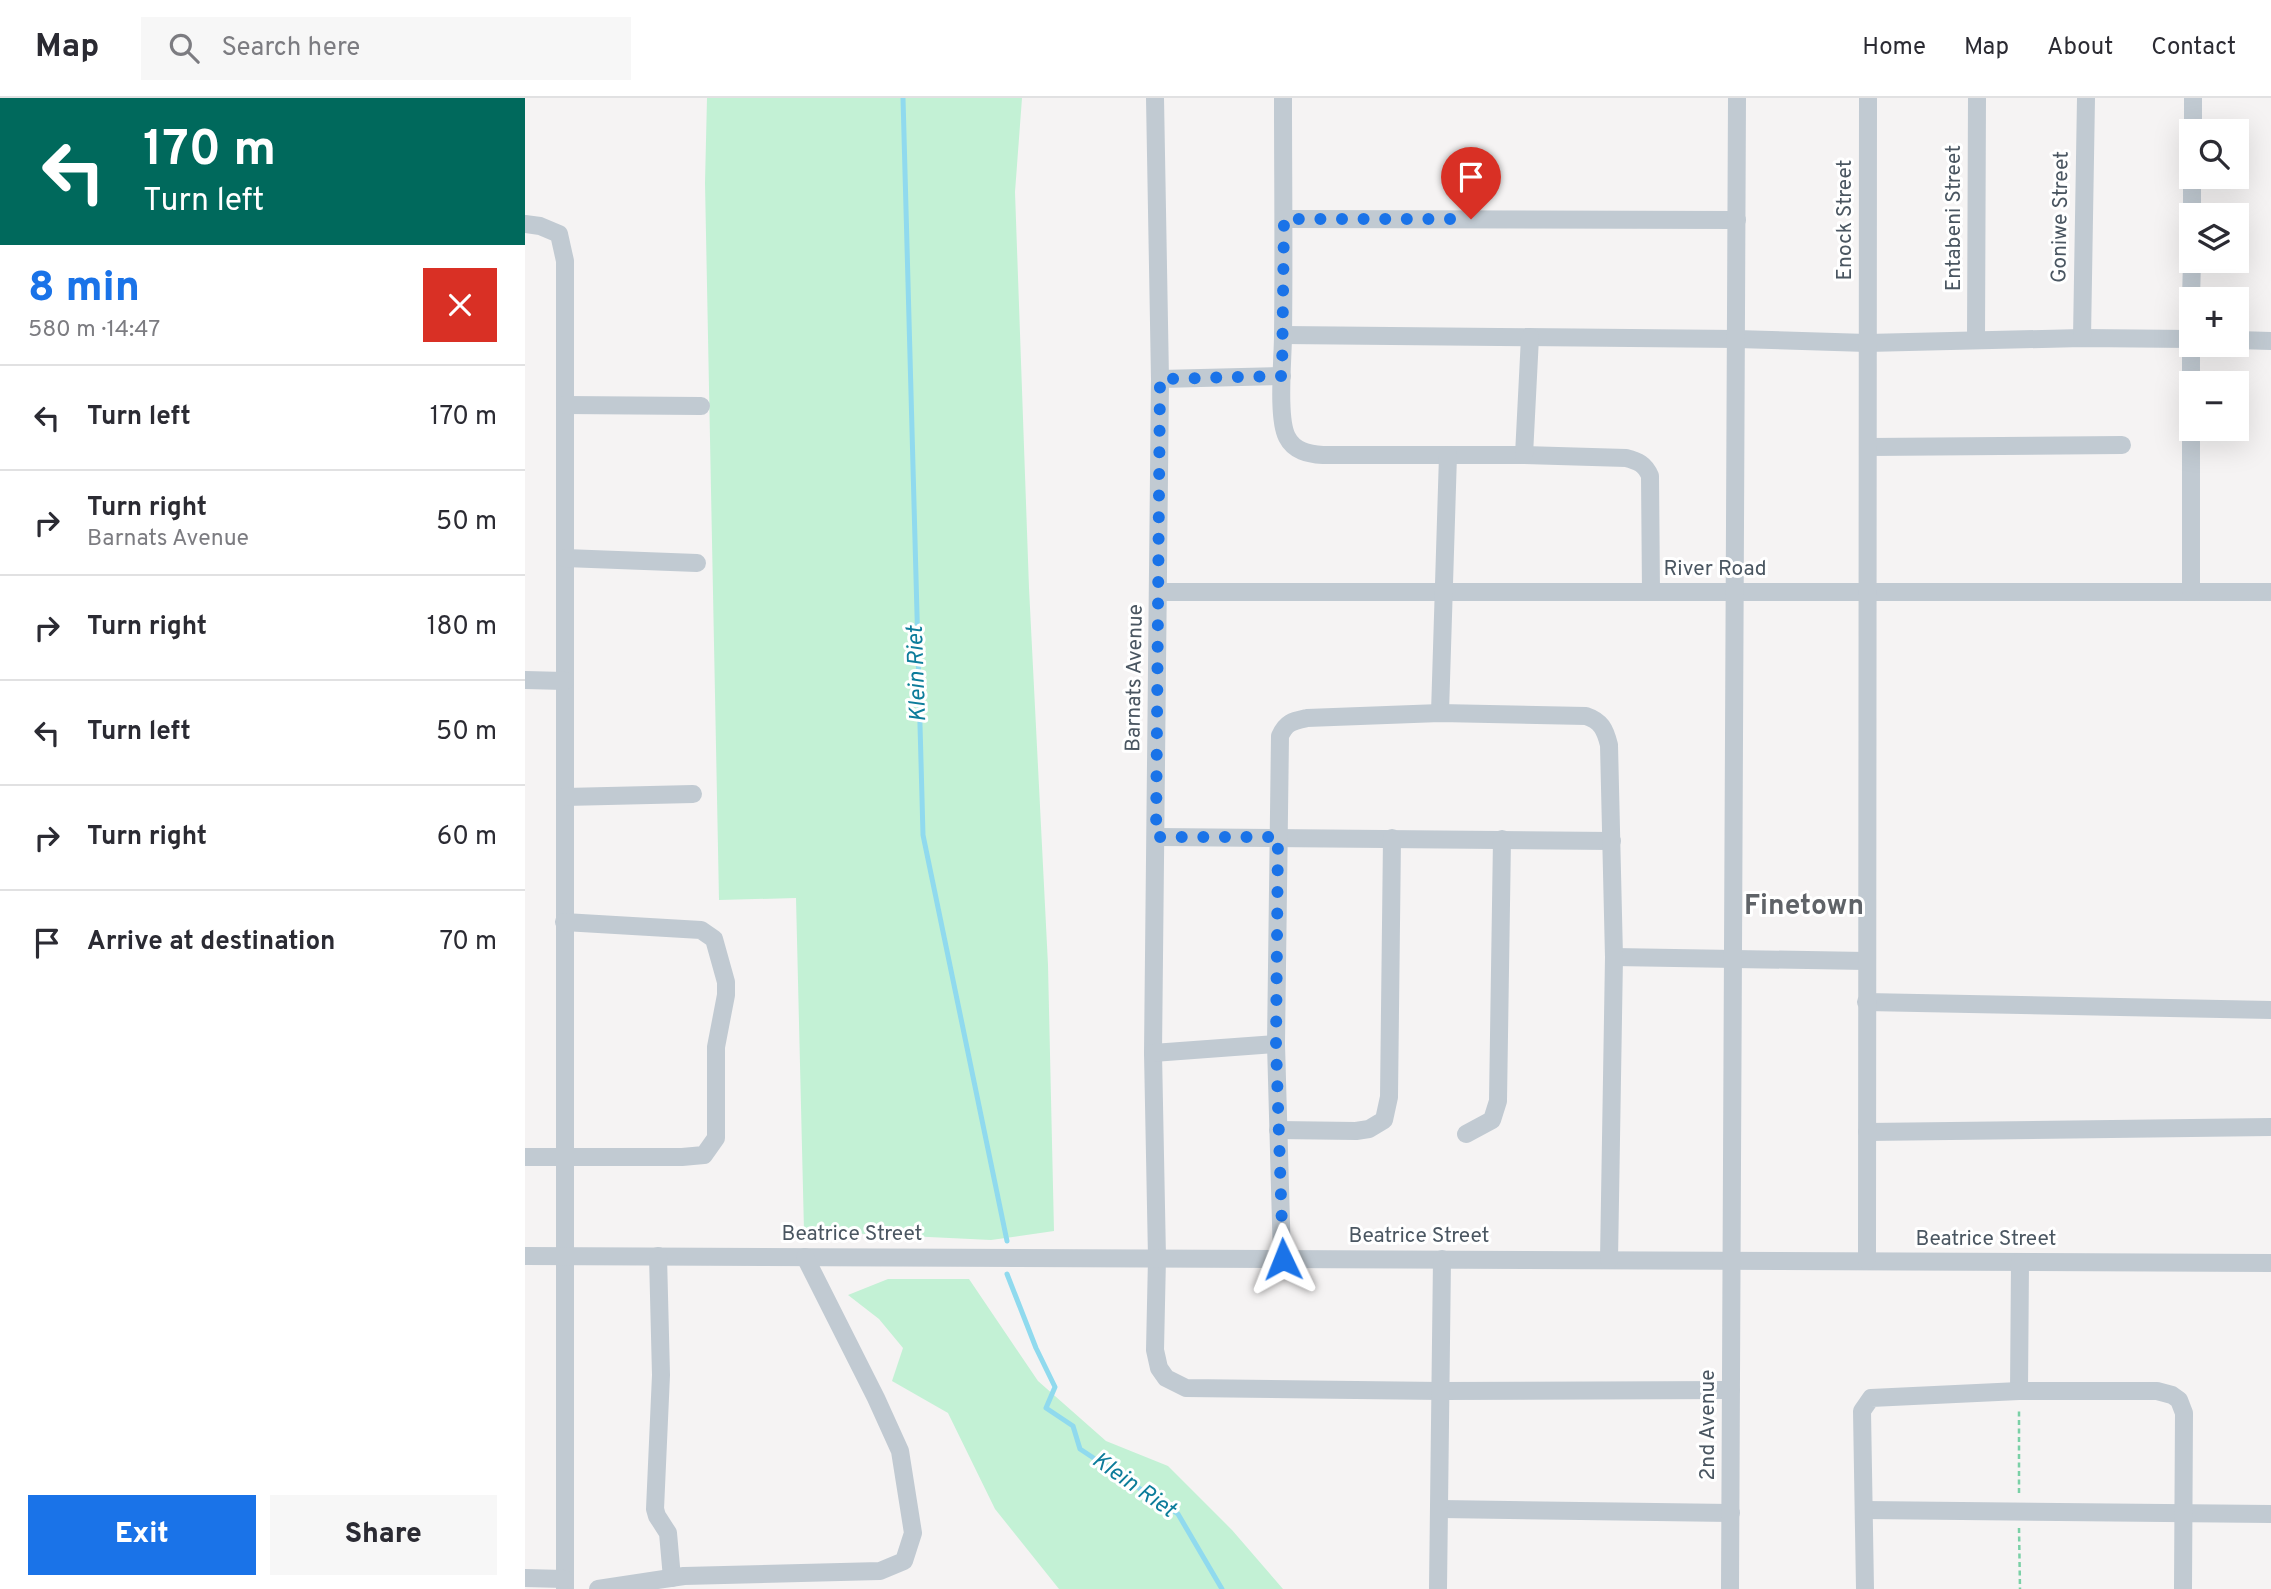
<!DOCTYPE html>
<meta charset="utf-8">
<style>
:root{--surface:#fff;--page:#f7f7f7;--text:#2b2b33;--muted:#7c7c81;--line:#e1e1e2;--accent:#1a73e8}
body{margin:0;font-family:Overpass,sans-serif;background:var(--page);color:var(--text);height:100vh;display:flex;flex-direction:column;font-size:26px;white-space:nowrap}
*{box-sizing:border-box;margin:0}
p{font-size:23px;color:var(--muted)}
.icon{flex:none;width:38px;height:38px;fill:none;stroke:currentColor;stroke-width:2;stroke-linecap:round;stroke-linejoin:round}
.map{position:relative;flex:1;overflow:hidden}
.side{display:flex;flex-direction:column;background:var(--surface);width:525px}
.side>*{flex:none}
.banner{background:#00695c;color:#fff;overflow:hidden}
.controls{position:absolute;left:1654px;top:21px;display:grid;gap:14px}
.controls a{display:grid;place-items:center;width:70px;height:70px;border-radius:0px;background:var(--surface);box-shadow:0 7px 28px #0002;font-size:35px}
.pin{position:absolute;display:grid;place-items:center;width:60px;height:60px;color:#fff;margin:-72px -30px;border-radius:50% 50% 50% 0;rotate:-45deg;box-shadow:0 0 7px #0007}
.pin .icon{rotate:45deg}
.me{position:absolute;width:77px;margin:-38px;rotate:358deg;stroke-linejoin:round;filter:drop-shadow(0 0 5px #0008)}
.turn{display:flex;align-items:center;gap:24px;height:147px;padding:0 28px;font-size:32px}
.turn .icon{width:91px;height:91px;stroke-width:2.5}
.turn b{display:block;font-size:49px;line-height:60px}
.round{display:grid;place-items:center;flex:none;width:74px;height:74px;border-radius:0px;background:var(--page)}
.head{display:flex;align-items:center;justify-content:space-between;height:119px;padding:0 28px}
h1{font-size:42px;font-weight:800;line-height:52px;color:var(--accent)}
.cta{display:flex;gap:14px;margin-top:auto;padding:14px 28px}
.cta a{flex:1;height:80px;border-radius:0px;background:var(--accent);color:#fff;font-size:28px;font-weight:800;line-height:80px;text-align:center}
.cta a+a{background:var(--page);color:var(--text)}
ul{padding:0;list-style:none}
li{display:flex;align-items:center;gap:21px;height:105px;padding:0 28px;border-top:2px solid var(--line)}
li div{flex:1}
li b{display:block;font-size:26px}
li em{font-style:normal}
header{display:flex;align-items:center;gap:42px;box-sizing:border-box;height:98px;padding:0 35px;background:var(--surface);border-bottom:2px solid var(--line)}
header strong{font-size:33px}
nav{display:flex;gap:38px;margin-inline-start:auto;font-size:24px}
.search{width:490px;height:63px;background:var(--page);display:flex;align-items:center;gap:18px;box-sizing:border-box;padding:0 24px;border-radius:0px;color:var(--muted);font-size:26px}
main{display:flex;flex:1;min-height:0}
.map>svg:first-child{display:block}
.green{fill:#c3f1d5}
.lines{fill:none;stroke-linecap:round;stroke-linejoin:round}
.stream{stroke:#90daee;stroke-width:5}
.path{stroke:#7ad0a6;stroke-width:2.5;stroke-dasharray:5 3.5;stroke-linecap:butt}
.street{stroke:#c1cad2;stroke-width:18}
.route{stroke:#1a73e8;stroke-width:12;stroke-dasharray:0 21.6}
.labels{text-anchor:middle;dominant-baseline:central;stroke-width:6;stroke-linejoin:round;paint-order:stroke}
.street-label{font-size:21px;fill:#4a5661;stroke:#fff}
.water-label{font-size:23px;font-style:italic;fill:#0c7c9b;stroke:#fff}
.district-label{font-size:28px;font-weight:bold;fill:#5f6368;stroke:#fff}
</style>
<header>
<strong>Map</strong>
<div class="search"><svg class="icon" aria-label="search" viewBox="0 0 24 24"><circle cx="10" cy="10" r="6"/><path d="M15 15l6 6"/></svg>Search here</div>
<nav><a>Home</a><a>Map</a><a>About</a><a>Contact</a></nav>
</header>
<main>
<section class="side">
<div class="banner">
<div class="turn"><svg class="icon" aria-label="left" viewBox="0 0 24 24"><path d="M17 20v-9H6M10 6l-5 5 5 5"/></svg><div><b>170 m</b>Turn left</div></div>
</div>
<div class="head"><div><h1>8 min</h1><p>580 m · 14:47</p></div><a class="round" style="background:#d93025;color:#fff"><svg class="icon" aria-label="close" viewBox="0 0 24 24"><path d="M6 6l12 12M18 6L6 18"/></svg></a></div>
<ul>
<li><svg class="icon" aria-label="left" viewBox="0 0 24 24"><path d="M17 20v-9H6M10 6l-5 5 5 5"/></svg><div><b>Turn left</b></div><em>170 m</em></li>
<li><svg class="icon" aria-label="right" viewBox="0 0 24 24"><path d="M7 20v-9h11M14 6l5 5-5 5"/></svg><div><b>Turn right</b><p>Barnats Avenue</p></div><em>50 m</em></li>
<li><svg class="icon" aria-label="right" viewBox="0 0 24 24"><path d="M7 20v-9h11M14 6l5 5-5 5"/></svg><div><b>Turn right</b></div><em>180 m</em></li>
<li><svg class="icon" aria-label="left" viewBox="0 0 24 24"><path d="M17 20v-9H6M10 6l-5 5 5 5"/></svg><div><b>Turn left</b></div><em>50 m</em></li>
<li><svg class="icon" aria-label="right" viewBox="0 0 24 24"><path d="M7 20v-9h11M14 6l5 5-5 5"/></svg><div><b>Turn right</b></div><em>60 m</em></li>
<li><svg class="icon" aria-label="arrive" viewBox="0 0 24 24"><path d="M6 21V4h12l-3 4 3 4H6"/></svg><div><b>Arrive at destination</b></div><em>70 m</em></li>
</ul>
<div class="cta"><a>Exit</a><a>Share</a></div>
</section>
<div class="map">
<svg width="1746" height="1491" viewBox="0 0 1746 1491">
<rect width="100%" height="100%" fill="#f5f3f3"/>
<!-- green -->
<g class="green">
<path d="M182 0H497L490 94 504 490 523 867 529 1133 466 1142 279 1133 271 800 194 802 180 85Z"/>
<path d="M363 1181H444L513 1283 581 1343 643 1368 707 1432 758 1491H534L470 1411 423 1315 367 1283 378 1250 354 1221 323 1197Z"/>
</g>
<g class="lines">
<!-- stream -->
<g class="stream">
<path d="M378 0 398 737 482 1143"/>
<path d="M482 1176 511 1250 530 1289 521 1310 548 1328 555 1351 653 1416 697 1491"/>
</g>
<!-- path -->
<g class="path">
<path d="M1494 1395V1311"/>
<path d="M1494 1430 1495 1491"/>
</g>
<!-- street -->
<g class="street">
<path d="M630 0 635 281 628 955 632 1160 630 1252 634 1270 641 1280 661 1290 916 1293 1206 1292"/>
<path d="M758 0C758 79 759 158 758 237 758 260 752 320 762 339 769 353 783 356 798 357H999L1101 360C1113 363 1120 366 1125 378L1126 494"/>
<path d="M1668 33V0"/>
<path d="M1667 117V79"/>
<path d="M759 121 1212 122"/>
<path d="M0 126 15 128 34 136 40 163V1491"/>
<path d="M1666 201 1667 163"/>
<path d="M758 237 1212 241 1342 245 1557 240 1666 241"/>
<path d="M1557 240 1561 0"/>
<path d="M1451 241 1452 0"/>
<path d="M1712 242 1746 243"/>
<path d="M635 281 757 278"/>
<path d="M40 307 176 308"/>
<path d="M1344 349 1597 347"/>
<path d="M999 357 1005 239"/>
<path d="M40 460 172 465"/>
<path d="M633 494H1746"/>
<path d="M1666 494V209"/>
<path d="M0 582 40 583"/>
<path d="M915 615 923 357"/>
<path d="M40 699 168 696"/>
<path d="M631 739 1087 743"/>
<path d="M1089 859 1341 863"/>
<path d="M1341 904 1746 912"/>
<path d="M628 955 751 946"/>
<path d="M753 1032 831 1033 844 1031 859 1022 864 999 867 740"/>
<path d="M1342 1034 1746 1029"/>
<path d="M941 1036 967 1022 973 1003 977 741"/>
<path d="M0 1059H157L179 1057 191 1040V949L201 897V884L189 841 176 832 39 824"/>
<path d="M0 1158 1746 1165"/>
<path d="M133 1158 136 1277 130 1411 132 1418 143 1435 147 1480"/>
<path d="M757 1161 751 946 755 638C761 624 768 623 782 620L915 615 1061 618C1076 623 1080 631 1084 647L1089 859 1084 1162"/>
<path d="M1342 1163 1343 0"/>
<path d="M1494 1293 1495 1164"/>
<path d="M916 1411 1206 1415"/>
<path d="M1339 1412 1746 1416"/>
<path d="M0 1480 39 1481"/>
<path d="M73 1491 159 1478 355 1473 379 1463 388 1435 375 1353 351 1300 280 1159"/>
<path d="M913 1491 917 1161"/>
<path d="M1205 1491 1212 0"/>
<path d="M1340 1491 1337 1313 1346 1300 1494 1293H1632L1647 1297 1654 1302 1659 1315 1658 1491"/>
</g>
</g>
<g class="lines">
<!-- route -->
<path class="route" d="M758 1161 751 946 753 739H631L635 281 757 278 759 121H946"/>
</g>
<g class="labels">
<!-- street labels -->
<g class="street-label">
<text transform="translate(1536 119) rotate(-89)">Goniwe Street</text>
<text transform="translate(1429 120) rotate(-90)">Entabeni Street</text>
<text transform="translate(1320 122) rotate(-90)">Enock Street</text>
<text x="1190" y="471">River Road</text>
<text transform="translate(610 580) rotate(-89)">Barnats Avenue</text>
<text x="327" y="1136">Beatrice Street</text>
<text x="894" y="1138">Beatrice Street</text>
<text x="1461" y="1141">Beatrice Street</text>
<text transform="translate(1183 1327) rotate(-90)">2nd Avenue</text>
</g>
<!-- water labels -->
<g class="water-label">
<text transform="translate(393 576) rotate(-92)">Klein Riet</text>
<text transform="translate(608 1388) rotate(35)">Klein Riet</text>
</g>
<!-- district labels -->
<g class="district-label">
<text x="1279" y="809">Finetown</text>
</g>
</g>
</svg>
<div class="controls">
<a><svg class="icon" aria-label="search" viewBox="0 0 24 24"><circle cx="10" cy="10" r="6"/><path d="M15 15l6 6"/></svg></a>
<a><svg class="icon" aria-label="layers" viewBox="0 0 24 24"><path d="M12 4l9 5-9 5-9-5zM3 14l9 5 9-5"/></svg></a>
<a>+</a>
<a>−</a>
</div>
<div class="pin" style="left:946px;top:121px;background:#d93025"><svg class="icon" aria-label="arrive" viewBox="0 0 24 24"><path d="M6 21V4h12l-3 4 3 4H6"/></svg></div>
<svg class="me" style="left:758px;top:1161px" viewBox="-20 -20 40 40"><path d="M0-17L14 15 0 8-14 15z" fill="#1a73e8" stroke="#fff" stroke-width="4"/></svg>
</div>
</main>
